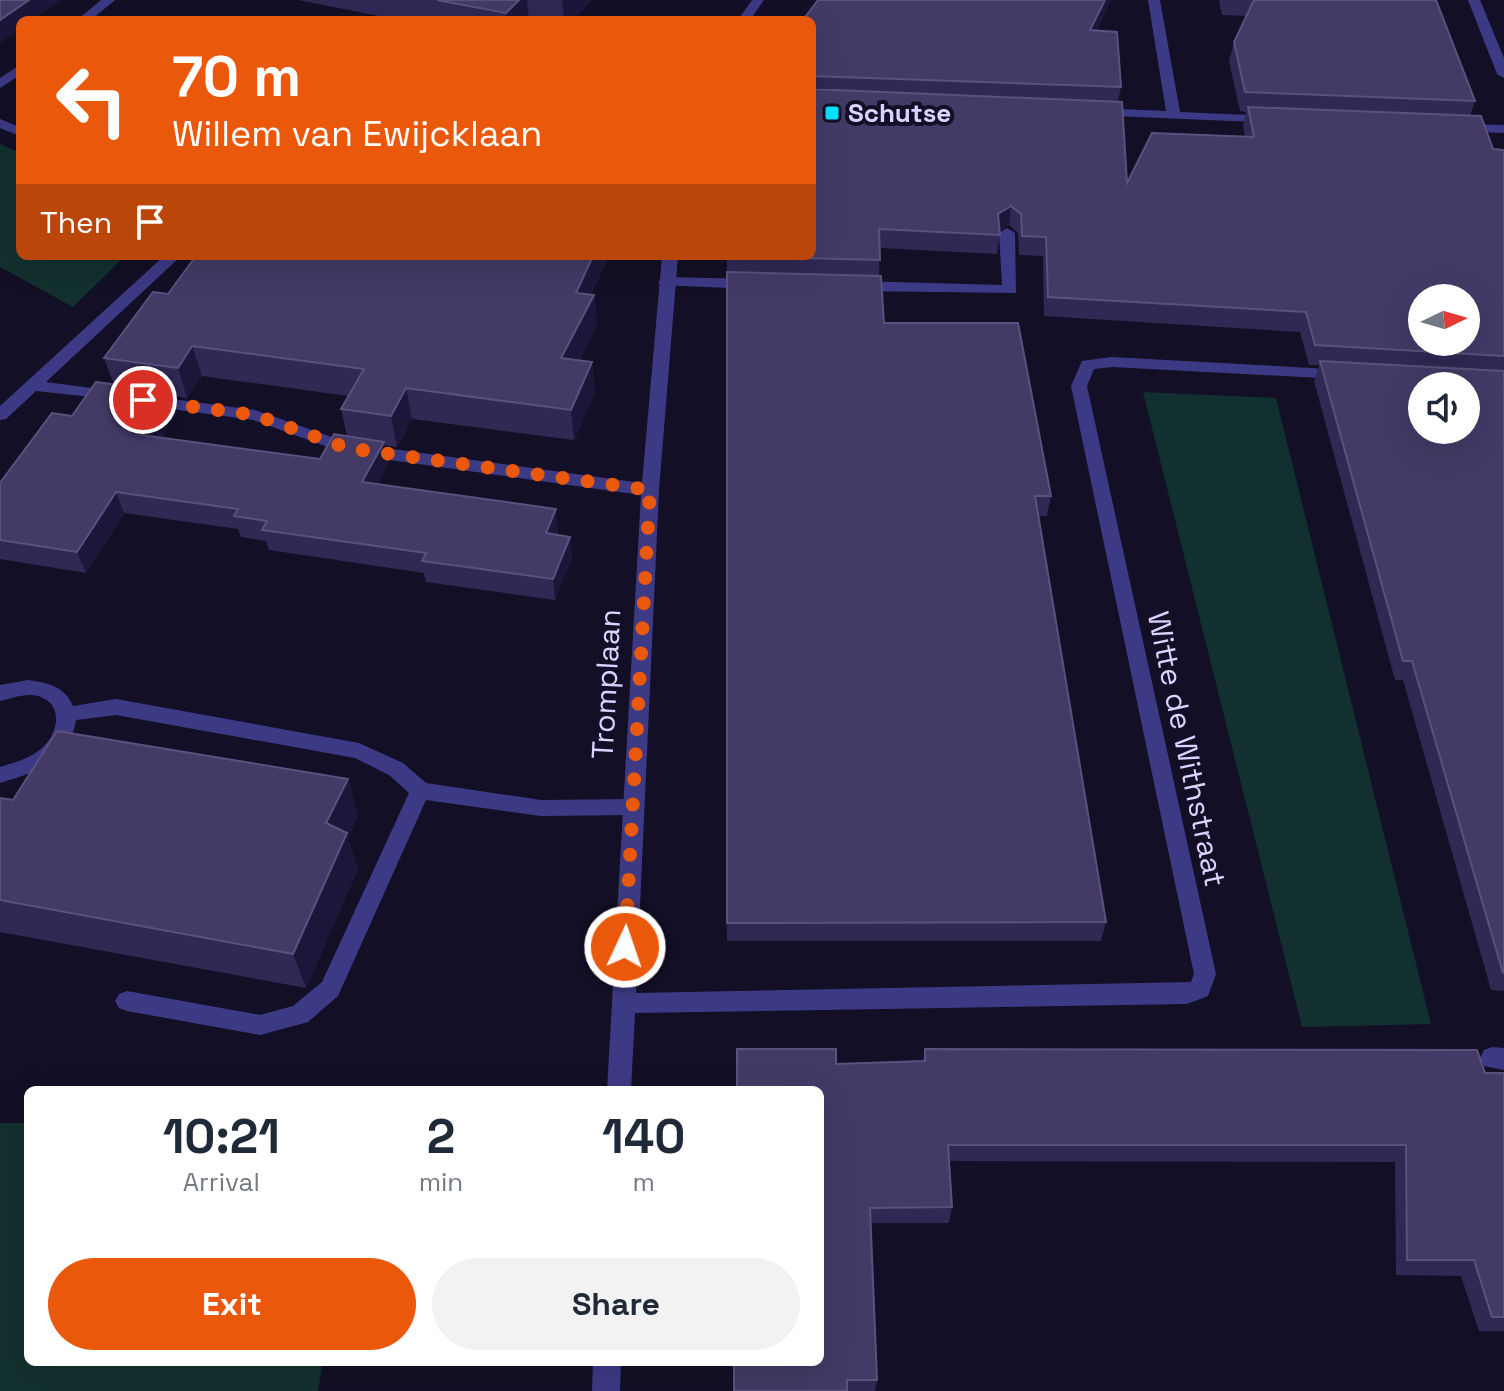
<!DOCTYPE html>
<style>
:root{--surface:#fff;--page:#f2f2f3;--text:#1f2937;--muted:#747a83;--accent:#ea580c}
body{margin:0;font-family:"Space Grotesk",sans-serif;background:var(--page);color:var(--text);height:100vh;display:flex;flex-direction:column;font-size:30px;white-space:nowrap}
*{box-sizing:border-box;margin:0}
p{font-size:26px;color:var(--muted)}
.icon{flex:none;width:44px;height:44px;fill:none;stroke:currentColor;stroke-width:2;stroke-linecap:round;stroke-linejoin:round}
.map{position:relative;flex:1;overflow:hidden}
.side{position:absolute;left:24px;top:1086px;width:800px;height:280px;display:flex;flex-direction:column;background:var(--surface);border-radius:12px;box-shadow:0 8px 32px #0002}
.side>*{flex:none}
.top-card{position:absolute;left:16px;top:16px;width:800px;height:244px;border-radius:12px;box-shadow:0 8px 32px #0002;background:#ea580c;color:#fff;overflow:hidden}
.needle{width:52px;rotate:85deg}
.fabs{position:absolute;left:1408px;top:284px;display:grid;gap:16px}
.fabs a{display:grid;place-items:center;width:72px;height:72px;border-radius:50%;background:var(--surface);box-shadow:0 8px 32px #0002;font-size:40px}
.pin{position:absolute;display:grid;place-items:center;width:68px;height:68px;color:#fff;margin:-34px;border:4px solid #fff;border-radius:50%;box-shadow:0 2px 8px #0007}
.me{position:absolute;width:88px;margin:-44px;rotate:3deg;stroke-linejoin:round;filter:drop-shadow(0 0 6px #0008)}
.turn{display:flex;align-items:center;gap:28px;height:168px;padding:0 24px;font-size:36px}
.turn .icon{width:104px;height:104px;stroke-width:2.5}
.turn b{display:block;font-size:56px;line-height:68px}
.then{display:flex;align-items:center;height:76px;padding:0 24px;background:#0003;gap:16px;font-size:30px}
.eta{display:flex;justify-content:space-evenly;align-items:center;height:136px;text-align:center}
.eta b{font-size:48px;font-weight:700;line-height:56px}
.primary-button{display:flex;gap:16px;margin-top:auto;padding:16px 24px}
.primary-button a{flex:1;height:92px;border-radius:48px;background:var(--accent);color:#fff;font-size:32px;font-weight:700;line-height:92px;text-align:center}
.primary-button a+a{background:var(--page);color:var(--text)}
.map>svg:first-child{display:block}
.green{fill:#12302f}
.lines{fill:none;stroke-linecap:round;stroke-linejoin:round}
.service{fill:#3d3a85;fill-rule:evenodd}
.minor{fill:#3d3a85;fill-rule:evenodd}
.wall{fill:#312854;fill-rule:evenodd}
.shaded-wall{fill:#1d163a}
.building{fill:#433a66;stroke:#5a527e;stroke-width:2;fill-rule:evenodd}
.route{stroke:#ea580c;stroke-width:14;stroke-dasharray:0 25.2}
.poi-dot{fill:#00e5ff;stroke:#130f26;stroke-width:3}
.labels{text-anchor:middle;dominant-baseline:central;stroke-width:8;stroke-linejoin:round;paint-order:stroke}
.far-poi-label{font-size:26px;font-weight:bold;fill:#d9d4ff;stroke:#130f26;text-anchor:start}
.street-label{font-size:30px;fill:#d9d4ff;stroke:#130f26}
</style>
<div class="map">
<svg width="1504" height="1391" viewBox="0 0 1504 1391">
<rect width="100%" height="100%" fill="#130f26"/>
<!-- green -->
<g class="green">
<path d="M0 144 20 153V256H125L73 307 0 267Z"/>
<path d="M1143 392 1276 398 1431 1024 1302 1027Z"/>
<path d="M0 1123H28V1362H323L318 1391H0Z"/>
</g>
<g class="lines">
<!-- service -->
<g class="service">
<path d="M1007 228 1015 233 1016 293 858 291 850 286 858 281 1002 285 999 233Z"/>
<path d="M666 277 754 279 762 284 754 289 660 285 658 282Z"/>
<path d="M28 680C47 683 65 686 73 706L116 699 359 743 403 763 426 783 541 800 633 799 640 801 644 807 640 813 633 815 541 816 426 800 338 996 308 1022 260 1035 127 1011 119 1008 115 1001 119 994 127 991 260 1015 293 1006 322 982 409 793 389 775 355 758 116 715 76 720C69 762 36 772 0 783V767C16 762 33 758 45 745 57 733 63 707 43 698 30 691 13 698 0 701V685Z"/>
<path d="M1492 1047 1504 1048V1070L1484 1066 1480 1058 1484 1050Z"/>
</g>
<!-- minor -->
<g class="minor">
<path d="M101 0H115L91 20H77Z"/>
<path d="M752 0H764L750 20H738Z"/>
<path d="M1148 0H1160L1180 112 1272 116 1279 120 1277 123 1091 115V109L1096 108 1166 111Z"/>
<path d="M1468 0H1480L1504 58V78L1497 74Z"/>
<path d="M20 65V75L0 88V78Z"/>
<path d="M0 119 20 127V136L0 128Z"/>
<path d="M1459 124 1504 125V133L1454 131V125Z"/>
<path d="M164 256H181L46 382 114 391 120 392V400L36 391 6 419 0 420V406Z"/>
<path d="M662 256H678L659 490 636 993 1191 982 1194 974 1071 386 1082 361 1112 357 1347 370V378L1341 379 1112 367 1094 369 1087 386 1216 974 1208 996 1187 1004 635 1013 631 1090H607L641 495 347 454 253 420 149 406 141 401 149 396 255 410 349 443 642 483Z"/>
<path d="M593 1362H621L620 1391H592Z"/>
</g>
</g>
<!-- wall -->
<g class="wall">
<path d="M298 0H592L573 20H399Z"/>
<path d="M818 0H1111L1096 31 1121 87 1118 102 1127 183 1245 137 1243 125 1246 112 1240 111 1229 61 1234 42 1246 16 1222 15 1219 0H1436L1475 101 1470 116 1493 149 1504 150V991L1491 990 1403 680H1395L1314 381 1319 365H1309L1300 332 1044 316 1043 256 1019 255 1018 233 1009 225 1000 231 997 254 880 248 879 275 884 323 1051 496 1047 516H1039L1106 922 1101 941H727V256H812V20Z"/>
<path d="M196 256H609L591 295H594L597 325 579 361 592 362 595 393 574 440 412 419 397 447 384 445 388 463 377 484 558 530 557 535 570 537 572 557 555 600 426 582 424 573 269 550 266 541 241 537 238 529 124 513 86 573 0 559V483L72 416 114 385 104 358 168 294ZM202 376 348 396 341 409 347 436 320 459 161 438 177 413 172 396 187 398Z"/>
<path d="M348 779 358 816 348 838 358 869 306 988 0 932V798L13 800Z"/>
<path d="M925 1049 1504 1073V1331H1479L1461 1276 1396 1275 1395 1162 949 1161 952 1207 949 1223H870L877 1380 875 1391H734L836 1064 923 1061Z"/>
</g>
<!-- shaded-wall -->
<g class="shaded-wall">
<path d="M29 0H61L33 20H20V29L0 43V20Z"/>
<path d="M519 0H527L529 20H506V13Z"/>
<path d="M562 0H592L573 20H564Z"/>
<path d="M1105 0H1111L1087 49 1090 30Z"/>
<path d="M1011 206 1009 225 996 233 998 214Z"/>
<path d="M593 256H609L578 323 576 293Z"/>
<path d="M594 295 597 325 564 388 561 358Z"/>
<path d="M192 346 202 376 187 398 178 368Z"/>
<path d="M592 362 595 393 574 440 571 410Z"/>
<path d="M406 388 412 419 397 447 391 416Z"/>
<path d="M170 392 177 413 149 456 141 435Z"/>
<path d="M384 442 388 463 366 503 362 482Z"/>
<path d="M116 492 124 513 86 573 77 552Z"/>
<path d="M556 509 558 530 549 554 546 533Z"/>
<path d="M570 537 572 557 555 600 553 579Z"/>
<path d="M348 779 358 816 348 838 358 869 306 988 293 954 326 823Z"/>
</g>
<!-- building -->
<g class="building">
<path d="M0 0H29L0 20Z"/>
<path d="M437 0H519L506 13Z"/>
<path d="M818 0H1105L1090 30 1117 32 1121 87 812 76V20H803Z"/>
<path d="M1254 0H1436L1475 101 1245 92 1234 42Z"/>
<path d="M812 88V89L1122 102 1127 183 1152 133 1254 137 1248 107 1481 116 1493 149 1504 150V356L1315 345 1306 312 1048 297 1046 237 1022 236 1021 214 1011 206 998 214 1000 235 879 229 880 260 727 256H812ZM1422 298H1466V342H1422Z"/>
<path d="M196 256H593L576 293 594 295 561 358 592 362 571 410 406 388 391 416 341 409 364 369 192 346 178 368 104 358 153 292 168 294Z"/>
<path d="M727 272 881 276 884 323H1018L1051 496H1035L1106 922 727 923Z"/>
<path d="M1320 361 1504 371V973H1503L1412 661H1403ZM1422 386H1466V430H1422Z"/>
<path d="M96 382 170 392 141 435 320 459 334 434 384 442 362 482 556 509 546 533 570 537 553 579 422 561 426 553 262 530 267 521 234 516 238 509 116 492 77 552 0 540V483L52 413 72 416Z"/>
<path d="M57 731 348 779 326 823 347 833 293 954 0 900V798L13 800Z"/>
<path d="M737 1049H836V1064L925 1061V1049L1477 1050 1485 1073H1504V1317H1492L1474 1260H1407L1406 1145H948L952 1207 870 1208 877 1380H847V1391H734V1362H820V1090H737Z"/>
</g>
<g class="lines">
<!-- route -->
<path class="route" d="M143 400 255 415 347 448 650 490 625 947"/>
</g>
<!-- markers -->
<rect class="poi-dot" x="824" y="105" width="16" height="16" rx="4"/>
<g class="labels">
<!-- far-poi labels -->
<g class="far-poi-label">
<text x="848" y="113">Schutse</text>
</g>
<!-- street labels -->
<g class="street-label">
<text transform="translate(606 684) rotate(-87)">Tromplaan</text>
<text transform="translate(1187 749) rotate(78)">Witte de Withstraat</text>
</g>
</g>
</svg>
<div class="fabs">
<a><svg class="needle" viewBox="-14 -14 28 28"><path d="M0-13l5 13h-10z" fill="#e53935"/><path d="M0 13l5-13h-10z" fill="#747a83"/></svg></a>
<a><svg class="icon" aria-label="sound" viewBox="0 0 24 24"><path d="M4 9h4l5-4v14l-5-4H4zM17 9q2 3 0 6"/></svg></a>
</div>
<div class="pin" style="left:143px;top:400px;background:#d93025"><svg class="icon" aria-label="arrive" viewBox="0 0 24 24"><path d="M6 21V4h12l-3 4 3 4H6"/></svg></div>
<svg class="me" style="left:625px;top:947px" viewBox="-20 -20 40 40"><circle r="17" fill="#ea580c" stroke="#fff" stroke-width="3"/><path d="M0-11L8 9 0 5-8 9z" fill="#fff"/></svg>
<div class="top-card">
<div class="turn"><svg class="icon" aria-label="left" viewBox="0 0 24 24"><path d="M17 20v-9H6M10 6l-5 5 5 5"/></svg><div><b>70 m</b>Willem van Ewijcklaan</div></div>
<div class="then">Then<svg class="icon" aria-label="arrive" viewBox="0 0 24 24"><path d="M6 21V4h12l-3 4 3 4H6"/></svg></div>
</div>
<section class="side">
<div class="eta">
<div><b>10:21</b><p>Arrival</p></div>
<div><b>2</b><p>min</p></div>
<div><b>140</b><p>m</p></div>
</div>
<div class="primary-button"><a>Exit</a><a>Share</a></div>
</section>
</div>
